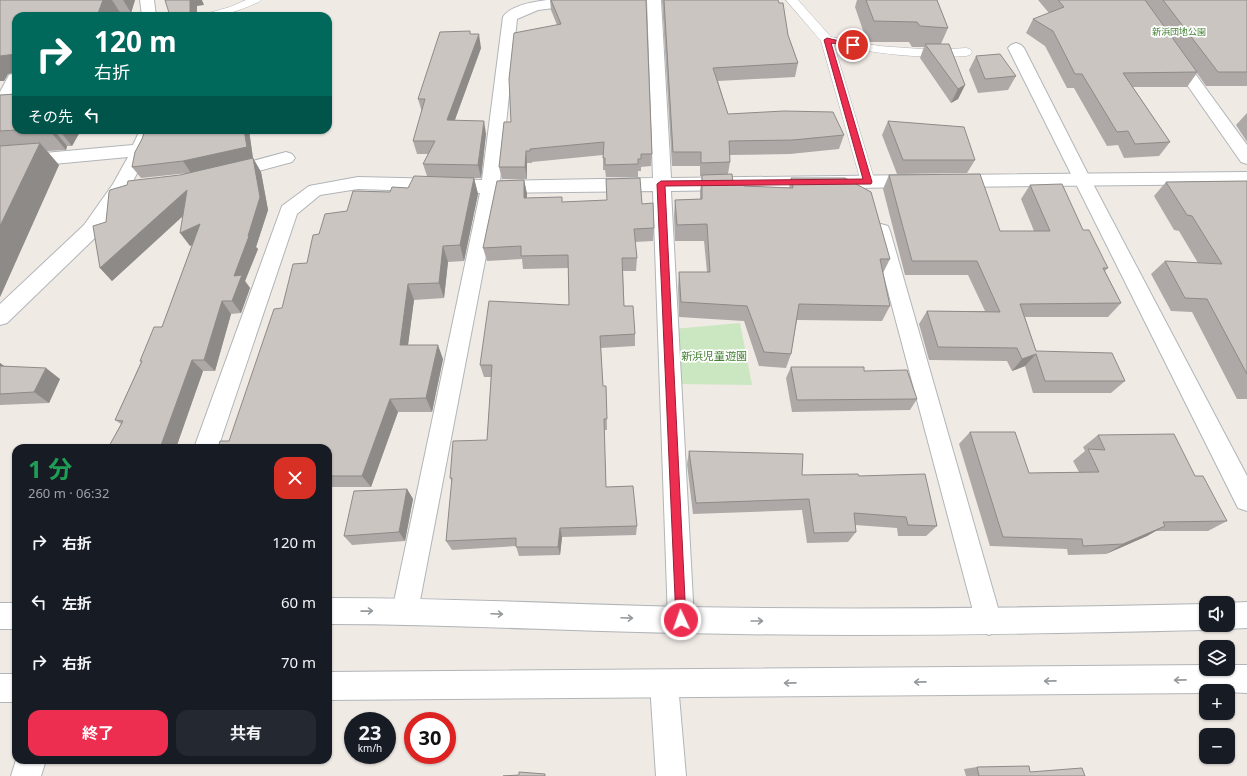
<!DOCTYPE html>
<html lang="ja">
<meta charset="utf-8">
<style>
:root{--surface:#171b24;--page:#242831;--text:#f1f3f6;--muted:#9ea1a6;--accent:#ed2e51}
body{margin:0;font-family:"Noto Sans","Noto Sans JP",sans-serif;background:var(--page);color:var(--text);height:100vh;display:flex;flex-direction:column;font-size:15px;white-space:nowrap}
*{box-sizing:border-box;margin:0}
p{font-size:13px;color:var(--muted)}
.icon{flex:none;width:22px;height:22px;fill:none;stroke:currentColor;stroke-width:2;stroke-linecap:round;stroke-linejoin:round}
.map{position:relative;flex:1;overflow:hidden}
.drawer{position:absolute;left:12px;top:444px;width:320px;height:320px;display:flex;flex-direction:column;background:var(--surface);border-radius:12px;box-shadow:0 1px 3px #0004}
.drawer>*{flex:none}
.top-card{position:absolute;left:12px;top:12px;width:320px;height:122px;border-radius:12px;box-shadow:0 1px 3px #0004;background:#00695c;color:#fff;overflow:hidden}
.buttons{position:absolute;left:1199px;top:596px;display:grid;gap:8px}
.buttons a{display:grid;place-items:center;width:36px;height:36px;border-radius:8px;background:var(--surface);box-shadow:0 1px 3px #0004;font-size:20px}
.speed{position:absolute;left:344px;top:712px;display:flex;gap:8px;font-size:20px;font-weight:700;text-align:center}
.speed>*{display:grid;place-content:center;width:52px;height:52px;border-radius:50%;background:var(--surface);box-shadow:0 1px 3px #0004;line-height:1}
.speed small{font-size:10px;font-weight:400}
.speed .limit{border:6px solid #d22;background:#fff;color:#111}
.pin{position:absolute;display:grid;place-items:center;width:34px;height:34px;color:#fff;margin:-17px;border:2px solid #fff;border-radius:50%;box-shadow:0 1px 4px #0007}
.me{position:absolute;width:44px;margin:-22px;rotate:357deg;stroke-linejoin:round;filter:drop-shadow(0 0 3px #0008)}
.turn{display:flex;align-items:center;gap:14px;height:84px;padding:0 16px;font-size:18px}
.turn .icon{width:52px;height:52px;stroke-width:2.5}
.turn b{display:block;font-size:28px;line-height:34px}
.then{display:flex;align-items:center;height:38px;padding:0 16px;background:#0003;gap:8px;font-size:15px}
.round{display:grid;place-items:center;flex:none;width:42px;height:42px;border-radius:12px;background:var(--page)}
.headline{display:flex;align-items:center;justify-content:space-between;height:68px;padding:0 16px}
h1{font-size:24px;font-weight:700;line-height:30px;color:#1e9e55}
.primary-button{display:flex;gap:8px;margin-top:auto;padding:8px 16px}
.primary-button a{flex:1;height:46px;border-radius:12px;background:var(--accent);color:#fff;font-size:16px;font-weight:700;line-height:46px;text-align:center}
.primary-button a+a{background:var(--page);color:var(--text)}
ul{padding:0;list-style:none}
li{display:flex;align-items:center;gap:12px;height:60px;padding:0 16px}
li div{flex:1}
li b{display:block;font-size:15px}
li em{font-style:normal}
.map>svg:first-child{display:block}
.green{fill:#cbe7c1}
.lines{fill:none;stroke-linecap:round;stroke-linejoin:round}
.service-casing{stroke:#b1b5b8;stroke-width:1}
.minor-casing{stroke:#b1b5b8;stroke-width:2}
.tertiary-casing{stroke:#b1b5b8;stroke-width:2}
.service{fill:#fff;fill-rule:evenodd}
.minor{fill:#fff;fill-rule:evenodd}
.tertiary{fill:#fff;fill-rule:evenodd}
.wall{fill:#aea9a6}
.shaded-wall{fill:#8d8a87}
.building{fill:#cac5c1;stroke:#8d8a87}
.oneway{stroke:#969a9c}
.route{fill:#ed2e51;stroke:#9a1e35}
.labels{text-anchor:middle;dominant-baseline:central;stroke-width:3.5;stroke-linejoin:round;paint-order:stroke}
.far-park-label{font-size:9px;fill:#428031;stroke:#fff}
.park-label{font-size:11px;fill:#428031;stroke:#fff}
</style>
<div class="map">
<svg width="1247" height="776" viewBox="0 0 1247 776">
<rect width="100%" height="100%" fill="#f0eae5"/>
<!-- green -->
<path class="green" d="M740 323 752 385 676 384 673 329Z"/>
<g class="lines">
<defs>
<g id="service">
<path d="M246 0H261L259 2C238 11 226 16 203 16L205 14 230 7Z"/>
<path d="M786 0H798L831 37 879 46 935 50 966 48 970 49 972 52 970 55 966 56C920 59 880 54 834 45L875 182 873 185 868 187 863 185 861 182 821 41Z"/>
</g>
<g id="minor">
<path d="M140 0H154L156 16H142Z"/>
<path d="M547 0H593L591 3 586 4 538 10 517 19 500 181 653 178 647 0H661L671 178 915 175 921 177 924 181 921 185 915 187 671 191 694 620 690 629 681 633 672 629 668 620 653 191 498 193 418 611 414 620 405 624 396 620 392 611 480 193 358 189 320 195 297 214 218 448H194L282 206 309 186 358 177 482 180 503 17C511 5 533 2 547 0Z"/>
<path d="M1175 51 1180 53 1247 145V164L1241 162 1167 56 1170 53Z"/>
<path d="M15 73 16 93 6 113 0 114V92L9 75Z"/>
<path d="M140 130H156L149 150 130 187 98 235 7 323 0 325V304L84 225 113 184 128 157 0 169V157L133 145Z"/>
<path d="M286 152 292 154 295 158 292 162 229 179 223 177 220 173 223 169Z"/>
<path d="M1247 172V184L953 187 947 185 944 181 947 177 953 175Z"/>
<path d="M881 224 888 226 890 231 1002 622 998 631 989 635 980 631 976 622 872 231 874 226Z"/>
<path d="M664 670 674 674 678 684 686 776H656L650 684 654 674Z"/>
<path d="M16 760H46L41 776H11Z"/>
</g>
<g id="tertiary">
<path d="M1016 43 1021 45 1024 48 1091 180 1247 476V511L1238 508 1008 48 1011 45Z"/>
<path d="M328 598C446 598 563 604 681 607 856 610 1031 608 1206 604V625H1216L1206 630C1031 634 856 637 681 633 563 631 446 624 328 624Z"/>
<path d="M1247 602V628L1228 629 1219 625H1228L1227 603Z"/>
<rect x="0" y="603" width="16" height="26"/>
<path d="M1206 665V669H1228V665H1247V693L1206 691V693L328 700V672Z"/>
<rect x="0" y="674" width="16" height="28"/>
</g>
</defs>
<!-- service casing -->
<use href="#service" class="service-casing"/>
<!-- minor casing -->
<use href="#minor" class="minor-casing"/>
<!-- tertiary casing -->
<use href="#tertiary" class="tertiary-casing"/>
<!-- service -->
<use href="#service" class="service"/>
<!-- minor -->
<use href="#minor" class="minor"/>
<!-- tertiary -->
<use href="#tertiary" class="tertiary"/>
</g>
<!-- wall -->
<g class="wall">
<path d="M0 0H135L131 13 121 14 16 16V78L12 73 8 74 4 81Z"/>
<path d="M550 0H646L652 154 651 166 641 167V171H638V177H606L605 170H603V155L532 162V163H527V179H502L499 167 511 122 557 25 551 10Z"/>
<path d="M662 0H778L788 35 798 63 795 77 718 81 728 114 844 135 839 149 790 154 730 155V162L728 174 733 183 744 186 789 188 791 178 890 259 883 273 890 306 882 321 797 320 791 354 786 368 759 366 744 321 679 317 678 288 679 272H707L704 241H675L674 216 675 200 700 199V191L702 176H700V166H672Z"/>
<path d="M857 0H937L948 28 941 44 965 85 958 99 951 103 920 58 924 47H912L909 42H867L855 7Z"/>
<path d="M1038 0H1247V86H1206L1197 73 1187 87H1133L1170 142 1159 156 1124 158 1118 145 1107 146 1074 88H1067L1045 46 1026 33 1033 19 1049 13Z"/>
<path d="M471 34 481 48 455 120 486 134 481 178H474L478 194 464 261 448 262 444 298 414 300 408 345 443 359 432 412H398L371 487H328V448L229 441 282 308 307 263 319 234 347 211 390 192 408 188 427 176 423 164 428 154H417L413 141 422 112 418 99Z"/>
<path d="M976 56 1016 76 1008 90 978 93 969 70Z"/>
<path d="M0 95 16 130H81L72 146H67L66 150 47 151 59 165 0 297Z"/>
<path d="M1247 113V142L1236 125Z"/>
<path d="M888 121 975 160 967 173 897 174 882 135Z"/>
<path d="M145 130H249L253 158 261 172 268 210 256 247 258 249 245 281 250 288 241 313 231 314 215 371H203L176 448H108L121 424 115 420 141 362 140 361 162 327 192 245 190 246 183 216 112 281 100 268 106 222 180 175 188 173 141 178 132 167Z"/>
<path d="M889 175 1000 231H1034L1021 199 1030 185 1083 230 1108 268 1105 271 1121 303 1108 317H1025L1036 351 1125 381 1111 393H1033L1025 366 1012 371 1007 361 929 360 919 324 927 311H985L968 275H905L883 189Z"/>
<path d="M524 180 527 194 526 198 562 202 642 204 654 228 653 241 635 242 637 258 636 271H623L624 306 635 334V346L601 348 603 386H606L607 430H604L606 487 637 526 636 535 562 537 560 555 519 556 516 546 452 550 446 541 452 482 450 478 487 440 491 377H484L480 365 569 305 568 268 523 269 522 259 487 261 483 248Z"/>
<path d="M1247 181V399H1237L1192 312 1171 311 1151 274 1165 261 1198 263 1179 231 1174 230 1154 196 1166 182Z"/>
<path d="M0 363 5 367 60 379 49 403 0 405Z"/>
<path d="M791 367 864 371 917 399 910 410 792 412 786 378Z"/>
<path d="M970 432 1029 473 1079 472 1073 461 1085 451 1083 447 1098 435 1195 476 1227 521 1208 531H1155L1147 536 1106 554 1068 555 1067 549 990 546 959 444Z"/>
<path d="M689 451 802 475 859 476 937 526 926 536H898L897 528 855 525 856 532 848 542 807 543 802 510 693 514 687 464Z"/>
<path d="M407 489 413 499 405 541 352 545 344 536Z"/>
<path d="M977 767 1030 772 1085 776H966L964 769Z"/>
</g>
<!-- shaded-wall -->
<g class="shaded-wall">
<path d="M103 0H112L121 14 120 16H97Z"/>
<path d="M123 0H135L131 13Z"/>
<path d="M190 0H202L204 5 197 6V16H190Z"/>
<path d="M479 34 481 48 450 133 447 120Z"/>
<path d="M0 54H16V78L12 73 8 74 4 81H0Z"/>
<path d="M965 85 958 99 951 103 958 89Z"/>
<path d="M484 121 486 134 481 178 478 165Z"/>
<path d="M49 130H54L67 146 66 150Z"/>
<path d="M59 130H81L72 146Z"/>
<path d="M244 130H249L253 159 191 173 183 161Z"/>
<path d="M40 143 59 165 0 297V226Z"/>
<path d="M526 151 527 163V179L525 167Z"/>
<path d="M253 158 261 172 268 210 256 247 258 249 245 281 250 288 241 313 232 301 234 276 248 236Z"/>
<path d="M474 178 478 194 464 261 460 245Z"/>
<path d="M524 180 527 194 526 212 524 198Z"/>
<path d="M187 190 197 203 112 281 100 268Z"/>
<path d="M200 224 209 237 190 246 180 233Z"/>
<path d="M443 246 448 262 444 298 439 283Z"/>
<path d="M408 284 414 300 406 360 400 345Z"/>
<path d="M222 301 231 314 215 371 204 360Z"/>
<path d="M438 345 443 359 432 412 426 398Z"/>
<path d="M1036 354 1025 366 1012 371 1022 359Z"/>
<path d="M192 360 203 371 176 448H160Z"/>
<path d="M0 363 12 372 0 371Z"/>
<path d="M46 368 60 379 49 403 34 392Z"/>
<path d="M390 399 398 412 371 487 362 476Z"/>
<path d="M407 489 413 499 405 541 399 532Z"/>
<path d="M1165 526 1147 536 1106 554 1123 544Z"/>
<path d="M560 528 562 537 560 555 558 547Z"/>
</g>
<!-- building -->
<g class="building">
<path d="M0 0H103L97 16H16V54L0 56Z"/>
<path d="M165 0H190V16H170Z"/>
<path d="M551 0H646L652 154H641V159H638V164L605 165V158H603L604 142 530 149V151H526L525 167H499L504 122H511L509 79 514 33 561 24Z"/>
<path d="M664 0H778L779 3H783L788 35 798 63 713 68 728 114 784 111 833 112 844 135 793 140 729 141 730 162 701 163V152H673Z"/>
<path d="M866 0H937L948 28 920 26 917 22 874 21Z"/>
<path d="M1058 0H1145L1197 72 1123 73 1170 142 1135 144 1128 131 1117 132 1082 74H1075L1053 31 1033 19 1064 7Z"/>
<path d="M1163 0H1247V72H1218Z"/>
<path d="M470 31V34H479L447 120 484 121 478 165 423 164 435 141H413L425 99H418L440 32Z"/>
<path d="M925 44H949L965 85 958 89Z"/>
<path d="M1000 54 1016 76 985 79 976 56Z"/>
<path d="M16 94V130L0 131V95Z"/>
<path d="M888 121 964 127 975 160H903Z"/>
<path d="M145 130H244L247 147 183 161 132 167 135 152 142 139Z"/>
<path d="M40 143 0 226V146Z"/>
<path d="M253 158 260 197 248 236H249L234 276 242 275 240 280 232 301H222L204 360H192L160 448H108L123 421 115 420 142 361H140L154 327H162L200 224 180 233 187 190 100 268 93 226 106 222 109 192 110 190 127 185 128 181 180 175Z"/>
<path d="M732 174 733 183H743L744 186 793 188 791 178H845L871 192 890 259H880L890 306 799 304 791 354 764 352 747 306 681 302 679 272H710L707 224 677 225 675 200 702 199V175Z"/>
<path d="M980 174 1000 231H1050L1030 185 1062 184 1083 230H1089L1108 268H1103L1121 303 1020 304 1036 351 1112 353 1125 381H1045L1036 354 1022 359 1017 348 938 347 927 311 1000 312 977 261H912L889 175Z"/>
<path d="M414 176 474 178 460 245 443 246 439 283 408 284 400 345H438L426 398 390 399 362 476H328V448H218L220 441H229L274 309 282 308 293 264 307 263 313 235 319 234 325 214 347 211 353 191 390 192 392 187 408 188Z"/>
<path d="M640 178 642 204 653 203 654 228 634 229 637 258H622L624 306H633L635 334 600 336 603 386H606L607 419H604L606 487 633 486 637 526 560 528 558 547H516V538L446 541 452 478H450L453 441 487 440 492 365H480L489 301 569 305 568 255 521 256V246L483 248 497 181 524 180V198L562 197V202L607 200 606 179Z"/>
<path d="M1247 181V374L1207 299 1185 298 1165 261 1222 264 1192 216 1187 215 1166 182Z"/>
<path d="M0 366 46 368 34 392 0 394Z"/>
<path d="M791 367H864V371L907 370 917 399 797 400Z"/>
<path d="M970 432H1015L1029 473 1099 472 1088 449 1105 450 1098 435 1174 434 1195 476H1203L1227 521 1163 522 1165 526 1123 544 1083 546 1082 539 1003 537Z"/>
<path d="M689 451 803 454 802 475 858 474 859 476 925 474 937 526 908 525 906 517 854 513 856 532 814 533 809 499 696 503Z"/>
<path d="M407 489 399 532 344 536 354 491Z"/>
<path d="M1029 766 1030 772 1082 768 1085 776H979L977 767Z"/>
<path d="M519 772 545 774V776H503L519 775Z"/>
</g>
<!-- one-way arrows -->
<defs><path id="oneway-shaft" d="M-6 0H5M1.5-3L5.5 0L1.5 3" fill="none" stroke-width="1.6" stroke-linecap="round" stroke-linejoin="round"/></defs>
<g class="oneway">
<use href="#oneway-shaft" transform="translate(367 611) rotate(-1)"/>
<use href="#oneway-shaft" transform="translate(497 614) rotate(2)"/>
<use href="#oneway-shaft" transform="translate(627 618) rotate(2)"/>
<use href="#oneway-shaft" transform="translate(757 621)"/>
<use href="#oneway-shaft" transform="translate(1180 680) rotate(179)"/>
<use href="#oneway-shaft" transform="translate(1050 681) rotate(179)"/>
<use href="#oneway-shaft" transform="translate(920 682) rotate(179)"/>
<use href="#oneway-shaft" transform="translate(790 683) rotate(179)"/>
</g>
<!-- route -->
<path class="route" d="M827 38 856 45 853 47 831 43 872 182 871 184 665 186 686 620 685 624 681 626 677 624 676 620 657 184 661 181 863 179 824 40Z"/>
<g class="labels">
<!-- far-park labels -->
<g class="far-park-label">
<text x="1179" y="31">新浜団地公園</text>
</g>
<!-- park labels -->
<g class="park-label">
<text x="714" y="355">新浜児童遊園</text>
</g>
</g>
</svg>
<div class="buttons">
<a><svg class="icon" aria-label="sound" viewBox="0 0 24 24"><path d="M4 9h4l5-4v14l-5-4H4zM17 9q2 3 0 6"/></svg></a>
<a><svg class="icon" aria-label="layers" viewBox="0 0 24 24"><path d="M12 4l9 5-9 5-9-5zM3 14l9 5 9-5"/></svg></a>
<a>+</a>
<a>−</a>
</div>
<div class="speed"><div>23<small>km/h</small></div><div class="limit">30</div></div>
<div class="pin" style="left:853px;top:45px;background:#d93025"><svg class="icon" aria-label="arrive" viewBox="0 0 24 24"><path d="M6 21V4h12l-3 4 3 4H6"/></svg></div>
<svg class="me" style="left:681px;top:620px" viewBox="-20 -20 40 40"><circle r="17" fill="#ed2e51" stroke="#fff" stroke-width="3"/><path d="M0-11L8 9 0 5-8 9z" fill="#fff"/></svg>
<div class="top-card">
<div class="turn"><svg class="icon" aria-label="right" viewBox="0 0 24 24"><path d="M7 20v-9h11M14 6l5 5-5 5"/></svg><div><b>120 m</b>右折</div></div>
<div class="then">その先<svg class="icon" aria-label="left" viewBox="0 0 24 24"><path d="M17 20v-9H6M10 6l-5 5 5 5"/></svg></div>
</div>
<section class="drawer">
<div class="headline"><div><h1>1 分</h1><p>260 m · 06:32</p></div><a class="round" style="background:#d93025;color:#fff"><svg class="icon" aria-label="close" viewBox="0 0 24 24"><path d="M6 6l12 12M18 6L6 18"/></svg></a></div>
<ul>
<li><svg class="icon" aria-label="right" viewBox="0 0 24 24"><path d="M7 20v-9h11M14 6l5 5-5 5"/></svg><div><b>右折</b></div><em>120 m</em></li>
<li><svg class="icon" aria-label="left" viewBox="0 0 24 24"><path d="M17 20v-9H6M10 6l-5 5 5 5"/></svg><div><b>左折</b></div><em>60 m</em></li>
<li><svg class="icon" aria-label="right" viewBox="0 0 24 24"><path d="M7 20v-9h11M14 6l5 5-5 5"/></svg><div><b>右折</b></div><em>70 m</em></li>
</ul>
<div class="primary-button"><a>終了</a><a>共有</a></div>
</section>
</div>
